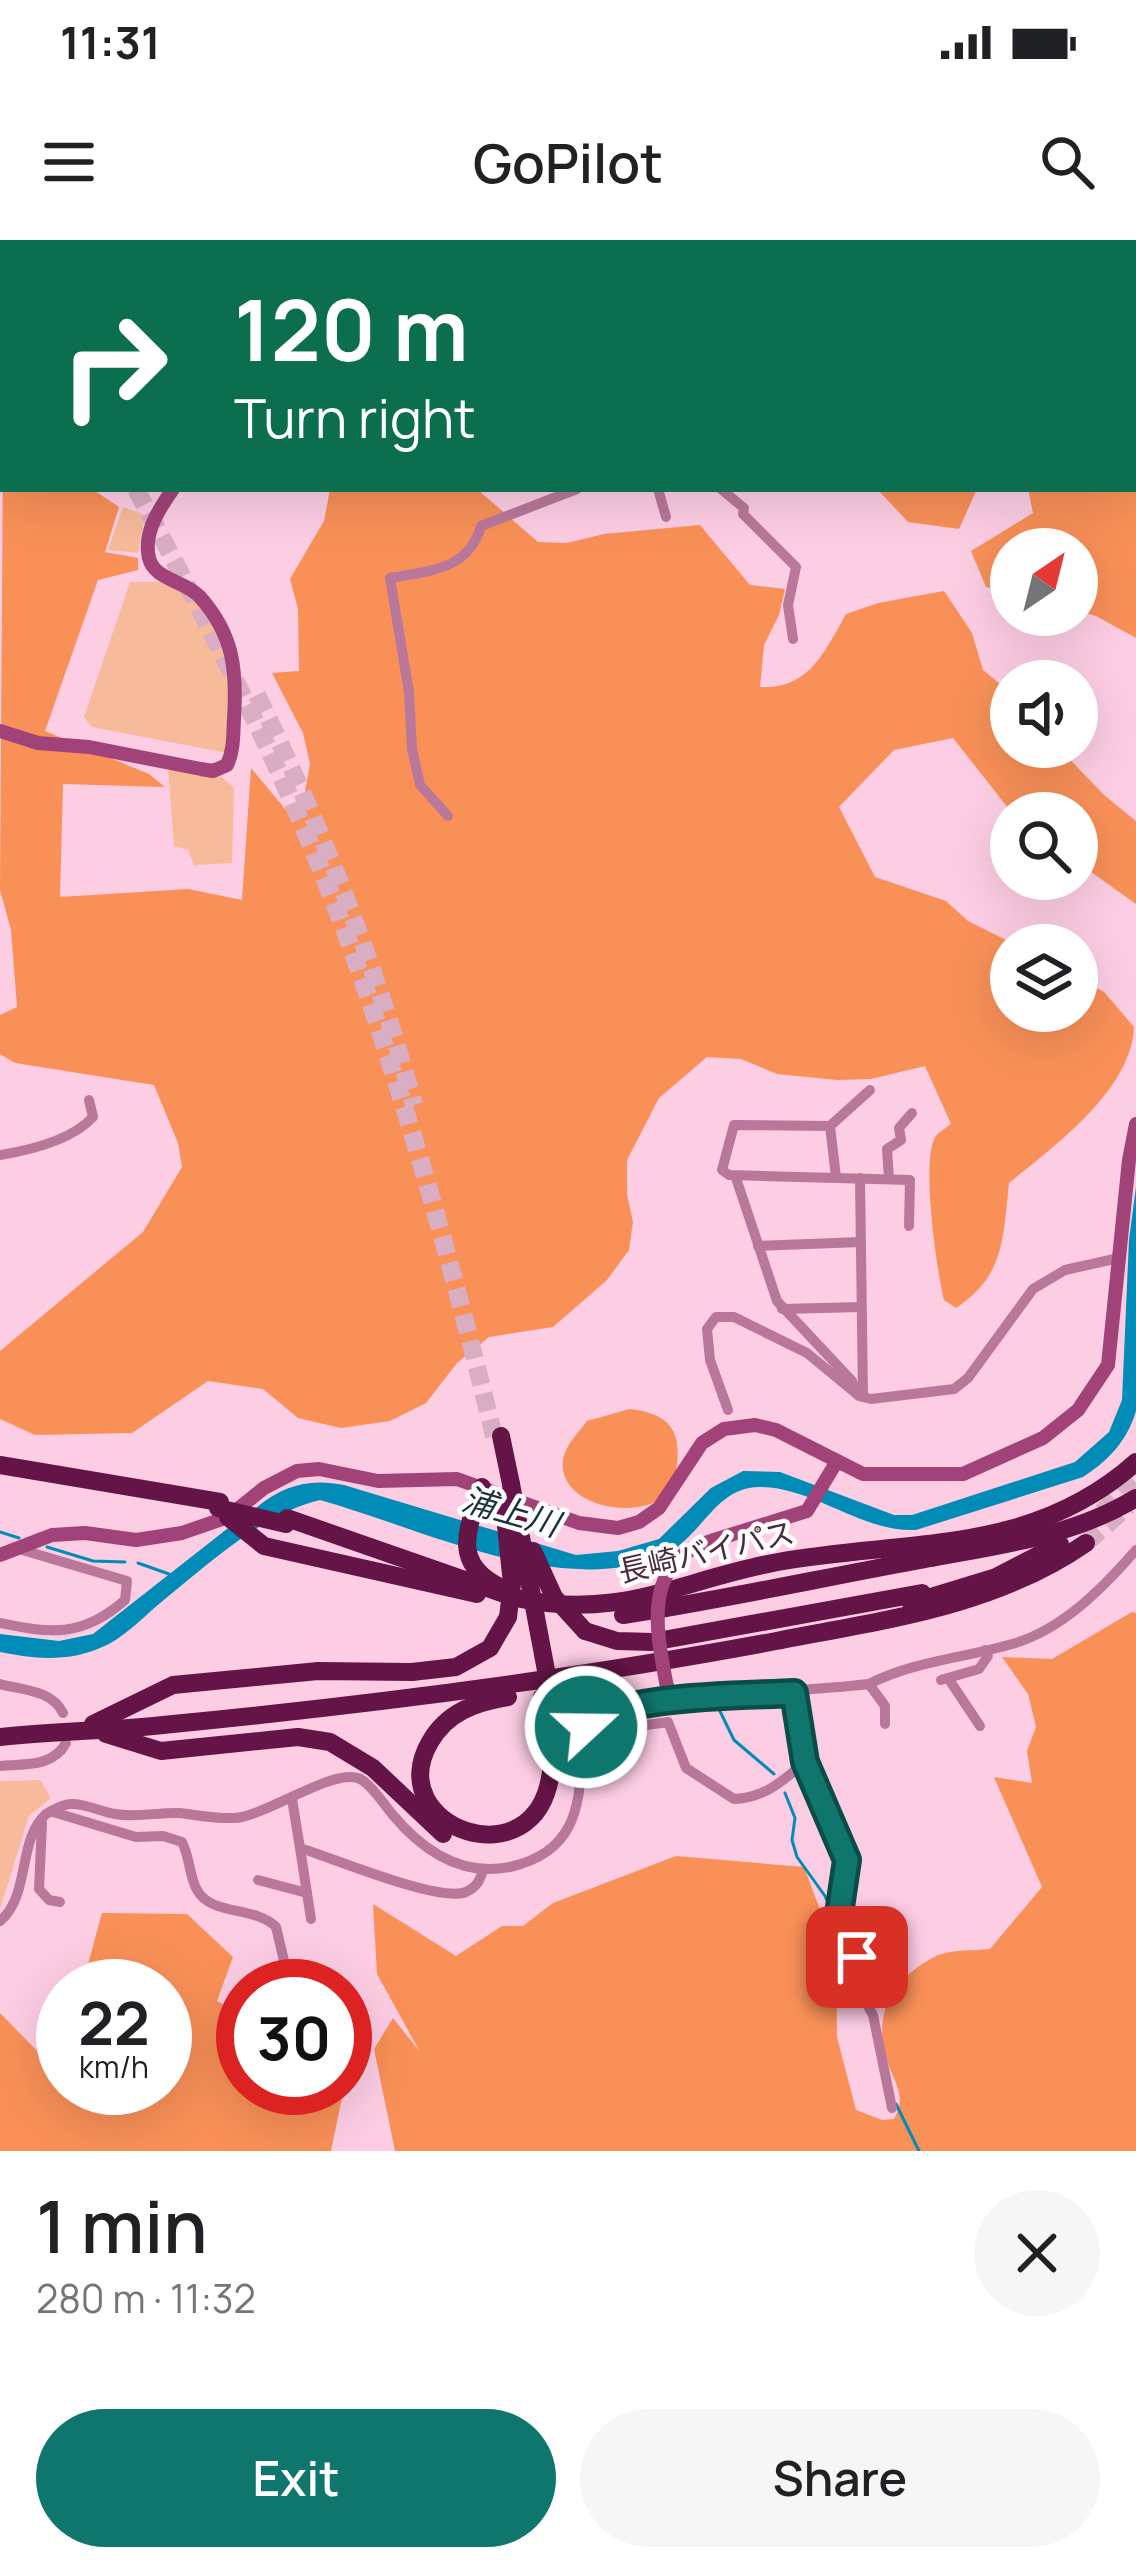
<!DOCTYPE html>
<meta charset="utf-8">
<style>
:root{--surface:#fff;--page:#f6f6f6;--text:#202124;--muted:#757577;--accent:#0f766e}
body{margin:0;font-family:Manrope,"Noto Sans JP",sans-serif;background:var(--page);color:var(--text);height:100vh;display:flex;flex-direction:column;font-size:45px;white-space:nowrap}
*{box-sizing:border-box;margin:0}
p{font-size:39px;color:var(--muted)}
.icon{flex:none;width:66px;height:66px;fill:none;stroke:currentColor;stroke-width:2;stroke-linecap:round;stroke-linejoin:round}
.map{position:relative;height:1911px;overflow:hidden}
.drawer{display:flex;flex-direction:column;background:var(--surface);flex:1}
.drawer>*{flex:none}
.hud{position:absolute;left:0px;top:0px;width:1137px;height:252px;box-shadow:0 12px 48px #0002;background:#0b6e4f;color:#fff;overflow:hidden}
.needle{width:78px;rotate:35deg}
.controls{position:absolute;left:990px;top:288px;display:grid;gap:24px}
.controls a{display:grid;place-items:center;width:108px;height:108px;border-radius:50%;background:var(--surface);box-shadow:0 12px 48px #0002;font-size:60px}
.speed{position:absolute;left:36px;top:1719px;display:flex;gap:24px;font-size:60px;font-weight:700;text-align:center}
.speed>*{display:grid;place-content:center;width:156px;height:156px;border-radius:50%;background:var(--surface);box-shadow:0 12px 48px #0002;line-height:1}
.speed small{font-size:30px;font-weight:400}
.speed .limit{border:18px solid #d22;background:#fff;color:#111}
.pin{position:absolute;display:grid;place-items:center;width:102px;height:102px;color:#fff;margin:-51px;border-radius:24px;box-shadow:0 6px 18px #0006}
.me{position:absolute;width:132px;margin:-66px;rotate:69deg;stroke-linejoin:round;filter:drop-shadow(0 0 9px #0008)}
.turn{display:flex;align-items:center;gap:42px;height:252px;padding:0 36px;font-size:54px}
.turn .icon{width:156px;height:156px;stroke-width:2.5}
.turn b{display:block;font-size:84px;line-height:102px}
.round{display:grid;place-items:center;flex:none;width:126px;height:126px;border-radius:63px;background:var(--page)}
.head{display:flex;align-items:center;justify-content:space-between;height:204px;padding:0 36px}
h1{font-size:72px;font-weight:600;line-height:90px}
.action{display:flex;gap:24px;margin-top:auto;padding:24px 36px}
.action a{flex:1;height:138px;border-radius:72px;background:var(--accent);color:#fff;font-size:48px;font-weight:600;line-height:138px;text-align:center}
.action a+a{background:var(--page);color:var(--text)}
.status{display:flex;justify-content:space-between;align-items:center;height:84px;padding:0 60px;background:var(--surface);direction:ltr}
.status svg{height:33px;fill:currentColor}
header{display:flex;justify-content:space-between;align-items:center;height:156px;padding:0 36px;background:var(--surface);font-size:54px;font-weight:600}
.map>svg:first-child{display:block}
.green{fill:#f7ba9b}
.forest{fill:#f99058}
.water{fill:#008cb6}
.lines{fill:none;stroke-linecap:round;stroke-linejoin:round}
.stream{stroke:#008cb6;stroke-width:3}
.highway-tunnel{stroke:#d9adc2;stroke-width:18;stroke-dasharray:18 9;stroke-linecap:butt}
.street{stroke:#b9789a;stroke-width:10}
.secondary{stroke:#a14379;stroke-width:14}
.highway{stroke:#641446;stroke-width:18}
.secondary-bridge{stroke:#a14379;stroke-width:14}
.highway-bridge{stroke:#641446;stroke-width:18}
.route-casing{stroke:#0a4d48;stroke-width:30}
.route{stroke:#0f766e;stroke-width:21}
.labels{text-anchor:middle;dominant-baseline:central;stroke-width:9;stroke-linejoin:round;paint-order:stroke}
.street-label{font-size:30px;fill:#4a2b3b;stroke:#fefefe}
.water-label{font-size:33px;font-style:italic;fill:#19313b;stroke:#fefefe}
</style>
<div class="status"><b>11:31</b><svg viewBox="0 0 49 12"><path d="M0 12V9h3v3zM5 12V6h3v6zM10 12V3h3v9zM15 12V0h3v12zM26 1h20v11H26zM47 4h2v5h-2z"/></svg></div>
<header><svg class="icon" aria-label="menu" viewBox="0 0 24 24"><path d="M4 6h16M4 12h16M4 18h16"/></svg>GoPilot<svg class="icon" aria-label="search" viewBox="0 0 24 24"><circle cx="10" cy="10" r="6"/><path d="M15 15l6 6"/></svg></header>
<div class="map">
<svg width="1136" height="1911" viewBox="0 0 1136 1911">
<rect width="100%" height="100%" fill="#fdcde4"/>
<!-- green -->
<g class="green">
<path d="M123 267 145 275 138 313 108 310Z"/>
<path d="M130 342H158L185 352 204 368 231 427 227 513 92 487 84 477Z"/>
<path d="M168 529 222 537 234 548 232 623 194 625 188 610 174 606Z"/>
<path d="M40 1540 51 1558 29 1576 0 1669V1541Z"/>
</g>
<!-- forest -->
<g class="forest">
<path d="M904 0H1136V398L1096 376 1077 371V309H1011V353L986 347 971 311 1033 273 1028 249H1134V3H902Z"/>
<path d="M3 213V249H92L119 267 105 312 138 318V330L98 340 45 491 149 534 165 547 63 544 60 657 188 649 242 660 251 528 290 575 301 574 310 524 303 493 272 433 299 431 298 369 290 339 324 281 330 249H477L538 302 567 303 604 294 700 285 750 345 785 349 779 375 764 405 760 447C809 450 825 411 846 374L878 363 944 351 972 393 983 430 1011 453V507H1058L1104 555 1136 581V664L1077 622V573H1012L953 498 894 510 839 567 875 637 946 661 968 681 1016 705H1011V771H1077V737L1104 752 1134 787C1132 849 1055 906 1009 943 1003 997 1005 1036 956 1068L944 1060C937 1032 920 917 936 896 940 891 946 888 951 884L925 826 871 839 837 840 777 834 741 819 707 817 659 858 627 920V954L633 982 629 1010 607 1040 553 1087 489 1097 457 1123 426 1163 390 1181 341 1188 298 1178 263 1149 208 1141 132 1193 35 1195 0 1179V1111L143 992 182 927 178 903 154 845 15 823 0 814V775L17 767 11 690 0 650Z"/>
<path d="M877 249H977L959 289 908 282Z"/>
<path d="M630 1169C652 1172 674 1178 677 1204 679 1220 676 1244 664 1256 637 1281 557 1266 563 1220 565 1205 579 1192 587 1181Z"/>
<path d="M1132 1372 1136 1373V1911H395L374 1809 393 1778 420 1812 377 1734 373 1664 456 1716 502 1686H523L553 1663 676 1616 804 1627 836 1712 837 1797 856 1870 882 1880 894 1879C906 1858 897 1847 889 1826 871 1778 889 1741 934 1717 949 1709 974 1711 990 1709L1042 1647 994 1537 1032 1543 1027 1511 1036 1487 1028 1454 1002 1417 1052 1419Z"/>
<path d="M102 1673 187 1674 233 1717 217 1761 243 1775V1848H261L294 1862 306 1848H344L331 1911H0V1773L51 1825 63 1814V1848H165V1746H82Z"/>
</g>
<!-- water -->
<path class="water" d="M1136 947V1171C1127 1201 1109 1220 1083 1237L916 1290C859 1292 815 1247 759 1247 715 1247 701 1298 665 1314 565 1361 421 1288 320 1260 261 1274 206 1326 159 1364 141 1379 123 1399 100 1408 68 1422 33 1419 0 1412V1394L59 1401 93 1394 232 1285C244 1281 247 1275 257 1267 284 1245 310 1238 344 1245L576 1315 618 1311 659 1299 711 1248 743 1231 780 1232 894 1275H912L1075 1222 1109 1192 1122 1160 1129 1000Z"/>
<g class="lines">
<!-- stream -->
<g class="stream">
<path d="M0 1292 19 1298"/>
<path d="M47 1307 93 1321 125 1322"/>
<path d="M138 1323 169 1334"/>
<path d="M716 1463 734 1500 774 1534"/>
<path d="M785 1553 795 1578 792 1600 797 1617 825 1656 861 1739"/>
<path d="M896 1864 919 1911"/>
</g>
<!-- highway-tunnel -->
<g class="highway-tunnel">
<path d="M0 17 3 21"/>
<path d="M0 36 3 40"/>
<path d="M136 249C218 402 298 557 356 722 410 873 456 1040 494 1196"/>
<path d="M257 455C322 588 375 723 414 865"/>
<path d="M1102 1272 1136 1238"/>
<path d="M1086 1303 1128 1266"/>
</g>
<!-- street -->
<g class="street">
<path d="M378 0 381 3"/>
<path d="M0 1 1 0"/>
<path d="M80 3 81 0"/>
<path d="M185 3 187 0"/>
<path d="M520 3 521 0"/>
<path d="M687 3 689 0"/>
<path d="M778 3 779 0"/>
<path d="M851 3 853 0"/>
<path d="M0 132 3 127"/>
<path d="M658 249 666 277"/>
<path d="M721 249 744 268 743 274 796 327 788 365 793 399"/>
<path d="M448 576 420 545 412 509 409 452 390 338C429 331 469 330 481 286L577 249"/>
<path d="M830 886 870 850"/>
<path d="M0 915C31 910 72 900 93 877L89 860"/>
<path d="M836 937 830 886 734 885 722 930 729 935 910 940 909 986"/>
<path d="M736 938 777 1061 852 1141 859 1156 871 1159 954 1149 968 1138 1033 1049 1065 1030 1119 1018"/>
<path d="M860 938 863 1157"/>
<path d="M889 939 887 909 901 900 899 888 912 873"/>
<path d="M758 1006 861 1002"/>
<path d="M782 1069 861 1067"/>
<path d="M728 1170 710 1120 707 1089 716 1077H734L807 1113 859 1156"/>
<path d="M0 1383C52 1394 83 1397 125 1360L127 1341 19 1309"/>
<path d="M948 1438 980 1486"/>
<path d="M941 1440 979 1429 988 1416 985 1410"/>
<path d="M0 1444C23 1450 52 1450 63 1473"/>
<path d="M869 1444 885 1466V1484"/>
<path d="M794 1453 805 1522 847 1620 839 1674 868 1738 863 1757 873 1775 892 1868"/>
<path d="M0 1526C25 1524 53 1527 66 1503"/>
<path d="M584 1541C592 1524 588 1507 597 1492L668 1482 686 1528 734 1559C764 1558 783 1541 805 1522"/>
<path d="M292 1559 300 1608C333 1618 439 1663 466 1652 477 1647 480 1640 483 1630"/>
<path d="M53 1572 136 1597 163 1596 182 1602C190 1617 189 1636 197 1650 211 1676 256 1666 276 1687L290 1746"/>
<path d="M42 1583 39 1649 49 1660 60 1662"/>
<path d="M300 1608 311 1679"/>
<path d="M258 1640 307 1653"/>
<path d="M0 1681C31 1655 17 1600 46 1574 52 1570 64 1564 71 1564 85 1563 101 1572 115 1574 137 1578 158 1572 179 1573 197 1575 216 1579 234 1578 266 1577 338 1524 362 1540 373 1547 383 1563 392 1574 422 1610 461 1637 510 1627 614 1604 561 1497 598 1475 607 1470 622 1469 633 1467 710 1452 791 1453 869 1444 914 1421 964 1418 1012 1404 1062 1390 1103 1348 1136 1310"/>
</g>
<!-- secondary -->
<g class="secondary">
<path d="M445 3V0"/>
<path d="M605 3 607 0"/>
<path d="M0 491 38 503 89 507 201 529 213 531 227 525C234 510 233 496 234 479 237 431 234 395 200 357 186 341 154 340 149 318 143 293 159 269 173 249"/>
<path d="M714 1300 807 1271 837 1221"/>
<path d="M0 1315 52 1295 85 1293 136 1300 182 1293 228 1277 264 1248 297 1231 319 1229 378 1241 457 1239 579 1283 618 1288 639 1282 659 1268 702 1203 724 1189 755 1185 776 1190 863 1234H963L1043 1198 1078 1170 1108 1125 1129 920 1136 884"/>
<path d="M666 1442 671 1460"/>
</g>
<!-- highway -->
<g class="highway">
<path d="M501 1196 511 1244"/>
<path d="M0 1225 220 1262"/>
<path d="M482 1247C469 1286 450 1321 498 1346"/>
<path d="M228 1277 264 1306 477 1354"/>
<path d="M287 1278 516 1358C622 1381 679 1340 778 1322 907 1299 1031 1316 1136 1222"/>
<path d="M911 1363 996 1337 1060 1304"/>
<path d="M623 1375C721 1360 817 1339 915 1321 990 1306 1069 1299 1136 1258"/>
<path d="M585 1391 617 1401 652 1402 922 1353"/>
<path d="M508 1457C476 1462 447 1472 430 1502 380 1587 538 1645 551 1531 554 1506 547 1481 542 1457"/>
<path d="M93 1484 173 1445 318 1431 412 1432 456 1427 490 1408 508 1377"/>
<path d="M106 1494 161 1511 298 1497 330 1502 373 1528 443 1594"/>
<path d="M0 1497C54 1491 109 1491 163 1485 368 1465 574 1439 776 1401 883 1380 994 1367 1086 1303"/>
</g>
<!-- secondary-bridge -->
<path class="secondary-bridge" d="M666 1442C655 1385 643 1320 714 1300"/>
<!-- highway-bridge -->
<g class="highway-bridge">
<path d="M511 1244 551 1457"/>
<path d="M503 1257 512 1344 508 1377"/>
<path d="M218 1268 286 1284"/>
<path d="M533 1311 554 1357 585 1391"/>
</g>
</g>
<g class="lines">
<defs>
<path id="route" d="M586 1487C615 1454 749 1456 794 1453L805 1522 847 1620 839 1674 857 1717"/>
</defs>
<!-- route casing -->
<use href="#route" class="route-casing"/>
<!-- route -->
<use href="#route" class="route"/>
</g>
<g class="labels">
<!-- street labels -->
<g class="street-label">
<text transform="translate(706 1311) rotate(-13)">長崎バイパス</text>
</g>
<!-- water labels -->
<g class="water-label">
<text transform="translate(511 1271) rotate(16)">浦上川</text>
</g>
</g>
</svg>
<div class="controls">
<a><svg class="needle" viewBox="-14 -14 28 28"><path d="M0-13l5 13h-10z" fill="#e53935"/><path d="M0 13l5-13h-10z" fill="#757577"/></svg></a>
<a><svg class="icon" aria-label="sound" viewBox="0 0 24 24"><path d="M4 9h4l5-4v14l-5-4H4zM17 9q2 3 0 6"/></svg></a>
<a><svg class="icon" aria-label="search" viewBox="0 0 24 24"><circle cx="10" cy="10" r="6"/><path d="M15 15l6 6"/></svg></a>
<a><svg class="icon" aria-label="layers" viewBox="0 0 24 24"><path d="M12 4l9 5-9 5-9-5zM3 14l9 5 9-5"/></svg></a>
</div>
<div class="speed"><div>22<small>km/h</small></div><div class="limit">30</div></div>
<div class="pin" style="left:857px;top:1717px;background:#d93025"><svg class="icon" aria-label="arrive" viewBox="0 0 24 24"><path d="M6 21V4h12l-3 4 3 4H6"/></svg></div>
<svg class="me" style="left:586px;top:1487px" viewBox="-20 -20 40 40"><circle r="17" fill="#0f766e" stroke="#fff" stroke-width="3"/><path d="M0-11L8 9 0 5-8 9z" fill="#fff"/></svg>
<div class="hud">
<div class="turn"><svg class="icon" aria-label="right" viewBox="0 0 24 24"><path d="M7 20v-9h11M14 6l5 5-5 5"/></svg><div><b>120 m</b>Turn right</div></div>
</div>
</div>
<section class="drawer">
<div class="head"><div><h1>1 min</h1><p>280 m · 11:32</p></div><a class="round"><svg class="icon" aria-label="close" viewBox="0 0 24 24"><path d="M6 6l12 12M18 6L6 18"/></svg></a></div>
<div class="action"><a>Exit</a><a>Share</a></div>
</section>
